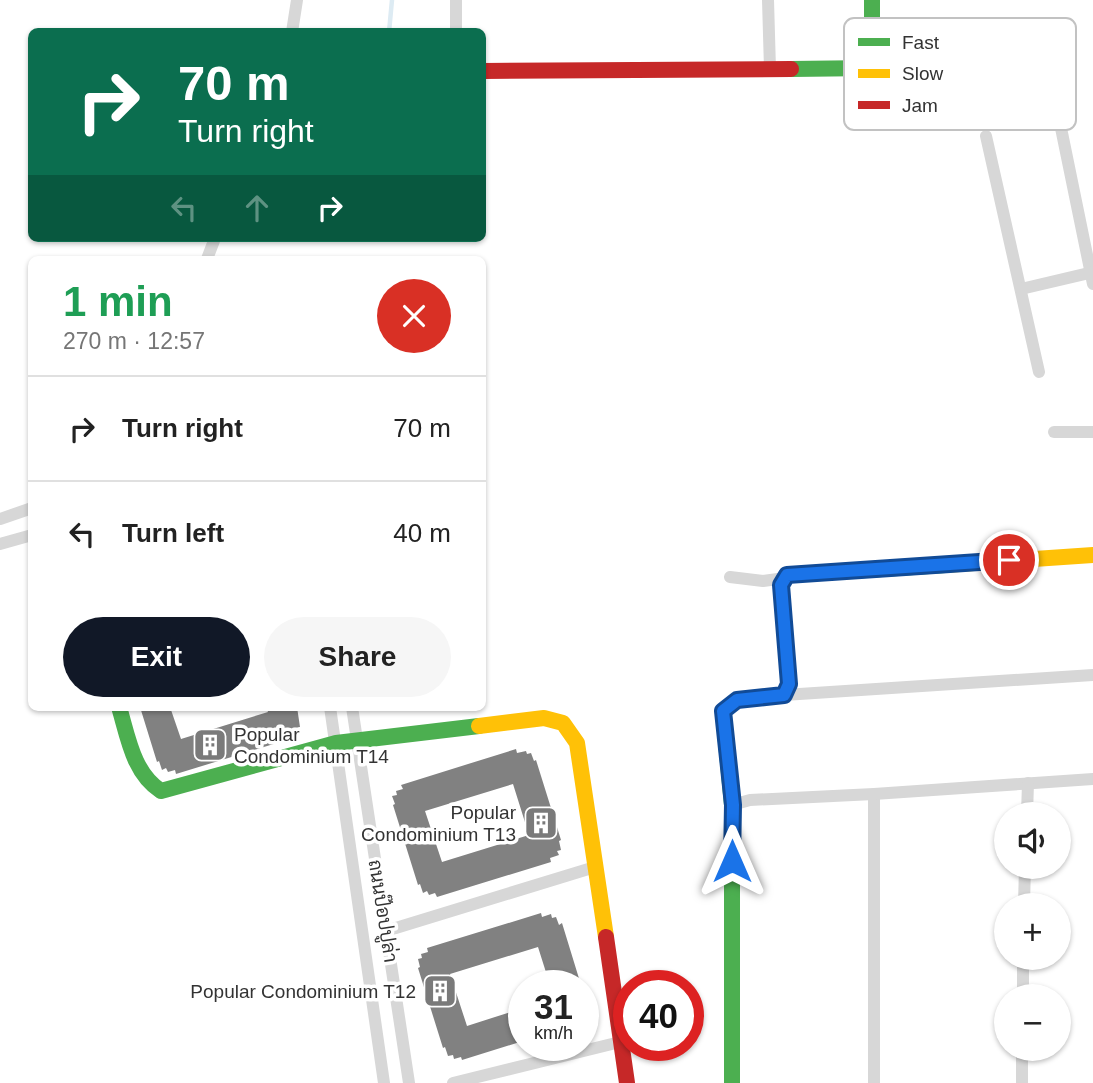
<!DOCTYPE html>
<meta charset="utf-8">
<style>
:root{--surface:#fff;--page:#f6f6f6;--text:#222;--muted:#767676;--line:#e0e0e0;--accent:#111827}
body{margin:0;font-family:Helvetica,Sarabun,sans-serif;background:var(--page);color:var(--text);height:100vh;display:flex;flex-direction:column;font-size:26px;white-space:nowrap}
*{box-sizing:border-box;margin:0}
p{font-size:23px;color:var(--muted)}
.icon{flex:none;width:38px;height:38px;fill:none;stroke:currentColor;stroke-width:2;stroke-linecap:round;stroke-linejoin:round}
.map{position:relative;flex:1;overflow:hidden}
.sheet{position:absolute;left:28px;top:256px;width:458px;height:455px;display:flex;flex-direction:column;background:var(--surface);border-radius:10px;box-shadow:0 2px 5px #0004}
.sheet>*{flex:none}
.top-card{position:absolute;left:28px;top:28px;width:458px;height:214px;border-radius:10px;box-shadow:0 2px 5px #0004;background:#0b6e4f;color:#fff;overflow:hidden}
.fabs{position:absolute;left:994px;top:802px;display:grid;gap:14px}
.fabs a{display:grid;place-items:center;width:77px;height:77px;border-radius:50%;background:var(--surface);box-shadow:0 2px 5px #0004;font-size:35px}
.speed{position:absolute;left:508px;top:970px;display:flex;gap:14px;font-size:35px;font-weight:700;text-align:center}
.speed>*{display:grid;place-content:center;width:91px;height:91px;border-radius:50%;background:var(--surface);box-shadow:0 2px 5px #0004;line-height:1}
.speed small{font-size:18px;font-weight:400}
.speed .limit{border:10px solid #d22;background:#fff;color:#111}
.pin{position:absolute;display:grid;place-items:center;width:60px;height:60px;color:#fff;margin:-30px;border:4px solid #fff;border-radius:50%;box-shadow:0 2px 7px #0007}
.me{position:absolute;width:77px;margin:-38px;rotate:0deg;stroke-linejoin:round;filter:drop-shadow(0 0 5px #0008)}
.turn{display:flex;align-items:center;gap:24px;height:147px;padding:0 35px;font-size:32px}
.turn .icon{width:91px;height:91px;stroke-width:2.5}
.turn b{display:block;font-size:49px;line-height:60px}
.lanes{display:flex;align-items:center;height:66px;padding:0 35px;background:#0003;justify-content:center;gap:35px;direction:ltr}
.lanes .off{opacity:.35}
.round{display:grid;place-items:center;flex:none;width:74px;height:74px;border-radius:37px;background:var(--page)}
.overview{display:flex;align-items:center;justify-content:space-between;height:119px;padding:0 35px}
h1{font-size:42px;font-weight:800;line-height:52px;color:#1e9e55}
.button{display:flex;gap:14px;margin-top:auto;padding:14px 35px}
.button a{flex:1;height:80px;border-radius:42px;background:var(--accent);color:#fff;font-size:28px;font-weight:800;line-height:80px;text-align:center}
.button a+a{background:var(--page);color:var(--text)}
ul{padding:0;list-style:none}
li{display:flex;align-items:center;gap:21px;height:105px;padding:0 35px;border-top:2px solid var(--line)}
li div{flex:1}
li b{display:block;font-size:26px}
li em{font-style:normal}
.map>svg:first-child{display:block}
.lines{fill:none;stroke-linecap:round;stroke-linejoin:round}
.stream{stroke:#ddebf3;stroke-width:4.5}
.building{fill:#818181;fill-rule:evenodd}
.street{stroke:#d7d7d7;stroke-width:12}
.fast{stroke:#4caf50;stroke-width:16}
.slow{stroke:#ffc107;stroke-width:16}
.jam{stroke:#c62828;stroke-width:16}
.route-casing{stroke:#114b97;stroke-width:18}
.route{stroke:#1a73e8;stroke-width:12}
.labels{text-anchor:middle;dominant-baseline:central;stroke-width:7;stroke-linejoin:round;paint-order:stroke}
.poi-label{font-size:19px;fill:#333;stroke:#fff;text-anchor:end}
.street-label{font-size:19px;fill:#333;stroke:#fff}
.key{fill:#fff;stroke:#c2c2c2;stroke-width:2}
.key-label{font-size:19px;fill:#333}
</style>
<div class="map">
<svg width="1093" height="1083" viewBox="0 0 1093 1083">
<rect width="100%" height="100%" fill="#fff"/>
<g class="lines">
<!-- stream -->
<path class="stream" d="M389 32 392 0"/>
</g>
<!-- building -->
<g class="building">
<path d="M140 707H170L181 739 268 712 266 707H297L300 727 297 728 298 732 289 735 290 739 176 774 175 770 168 772 166 768 162 770 159 761 157 762Z"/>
<path d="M516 749 517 753 526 751 527 754 531 753 534 761 536 760 561 840 559 841 561 850 557 851 559 855 550 858 551 862 437 897 435 893 429 895 427 891 423 893 420 884 418 885 393 805 395 804 392 796 397 795 396 791 403 789 401 785ZM513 784 529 835 442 862 425 811Z"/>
<path d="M541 913 542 917 551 914 552 918 556 917 559 925 562 923 581 985H550L538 947 450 974 467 1026 523 1008V1041L462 1060 461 1057 454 1059 453 1055 448 1056 445 1047 443 1048 418 968 420 967 418 959 422 958 421 954 428 952 427 948Z"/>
</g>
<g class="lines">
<!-- street -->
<g class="street">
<path d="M456 0V32"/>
<path d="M768 0 770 69"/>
<path d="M292 32 297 0"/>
<path d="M1061 128 1093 284"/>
<path d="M986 136 1039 372"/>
<path d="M207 259 215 238"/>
<path d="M1021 289 1093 272"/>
<path d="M1054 432H1093"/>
<path d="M0 519 32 508"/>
<path d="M0 544 32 535"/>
<path d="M730 577 763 581 785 578"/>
<path d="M784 695 1093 675"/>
<path d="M330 707 384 1083"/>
<path d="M352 707 409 1083"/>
<path d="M874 794V1083"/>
<path d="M732 805 750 800 874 794 1093 779"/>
<path d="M1027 814 1028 783"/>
<path d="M1024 905 1025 866"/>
<path d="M386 931 595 867"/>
<path d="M1023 996V957"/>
<path d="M453 1083 620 1042"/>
<path d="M1022 1083V1048"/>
</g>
<!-- fast -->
<g class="fast">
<path d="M791 69 872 68V0"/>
<path d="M119 707C128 737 133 773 161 791L336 743 479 726"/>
<path d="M732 1083V805L723 711 737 700 784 695 789 684 781 585 787 575 945 565"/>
</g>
<!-- slow -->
<g class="slow">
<path d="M945 565 1093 555"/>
<path d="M479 726 544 718 563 723 577 743 606 937"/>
</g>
<!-- jam -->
<g class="jam">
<path d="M483 71 791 69"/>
<path d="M606 937 627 1083"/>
</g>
</g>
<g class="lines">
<defs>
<path id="route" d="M732 861 733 805 723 711 737 700 784 695 789 684 781 585 787 575 1009 560"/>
</defs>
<!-- route casing -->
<use href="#route" class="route-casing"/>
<!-- route -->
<use href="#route" class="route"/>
</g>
<!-- icons -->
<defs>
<symbol id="building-square" viewBox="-11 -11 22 22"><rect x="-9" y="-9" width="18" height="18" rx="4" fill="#7a7a7a" stroke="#fff"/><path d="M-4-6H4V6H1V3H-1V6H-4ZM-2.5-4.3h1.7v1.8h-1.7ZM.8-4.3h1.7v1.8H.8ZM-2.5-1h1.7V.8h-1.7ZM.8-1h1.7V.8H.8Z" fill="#fff"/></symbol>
</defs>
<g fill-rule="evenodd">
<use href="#building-square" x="191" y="726" width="38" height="38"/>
<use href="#building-square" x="522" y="804" width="38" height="38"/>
<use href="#building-square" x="421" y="972" width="38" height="38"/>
</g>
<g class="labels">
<!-- poi labels -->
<g class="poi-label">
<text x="234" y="734" text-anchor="start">Popular<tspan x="234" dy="22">Condominium T14</tspan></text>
<text x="516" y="812">Popular<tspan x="516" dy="22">Condominium T13</tspan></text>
<text x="416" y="991">Popular Condominium T12</text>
</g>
<!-- street labels -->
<g class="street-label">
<text transform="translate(383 911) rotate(81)">ถนนป๊อปปูล่า</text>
</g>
</g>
<!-- legend -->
<rect x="844" y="18" width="232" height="112" rx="10" class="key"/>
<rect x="858" y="38" width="32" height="8" fill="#4caf50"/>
<rect x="858" y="69" width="32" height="9" fill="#ffc107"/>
<rect x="858" y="101" width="32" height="8" fill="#c62828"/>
<g class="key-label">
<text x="902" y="49">Fast</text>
<text x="902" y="80">Slow</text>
<text x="902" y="112">Jam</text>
</g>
</svg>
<div class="fabs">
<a><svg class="icon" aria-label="sound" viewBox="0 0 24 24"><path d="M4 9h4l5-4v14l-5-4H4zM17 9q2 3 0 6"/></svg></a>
<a>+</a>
<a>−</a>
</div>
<div class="speed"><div>31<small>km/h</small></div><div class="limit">40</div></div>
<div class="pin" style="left:1009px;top:560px;background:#d93025"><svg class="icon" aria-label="arrive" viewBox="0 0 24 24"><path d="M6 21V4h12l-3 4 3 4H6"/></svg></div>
<svg class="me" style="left:732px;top:861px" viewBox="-20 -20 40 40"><path d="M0-17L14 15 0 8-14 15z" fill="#1a73e8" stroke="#fff" stroke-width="4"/></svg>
<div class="top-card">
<div class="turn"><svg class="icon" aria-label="right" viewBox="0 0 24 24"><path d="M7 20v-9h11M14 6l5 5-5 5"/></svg><div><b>70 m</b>Turn right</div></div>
<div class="lanes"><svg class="icon off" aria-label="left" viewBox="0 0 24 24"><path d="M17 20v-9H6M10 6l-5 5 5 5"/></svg><svg class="icon off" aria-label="ahead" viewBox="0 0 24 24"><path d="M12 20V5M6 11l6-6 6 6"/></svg><svg class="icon" aria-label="right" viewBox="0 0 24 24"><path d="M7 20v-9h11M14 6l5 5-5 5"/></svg></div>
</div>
<section class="sheet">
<div class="overview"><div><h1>1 min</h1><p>270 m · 12:57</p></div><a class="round" style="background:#d93025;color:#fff"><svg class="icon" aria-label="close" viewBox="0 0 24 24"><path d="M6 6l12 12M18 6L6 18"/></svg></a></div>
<ul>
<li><svg class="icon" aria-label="right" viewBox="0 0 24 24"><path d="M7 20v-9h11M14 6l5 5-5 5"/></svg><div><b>Turn right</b></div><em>70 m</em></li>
<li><svg class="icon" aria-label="left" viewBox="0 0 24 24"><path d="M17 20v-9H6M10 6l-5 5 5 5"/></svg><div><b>Turn left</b></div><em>40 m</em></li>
</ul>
<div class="button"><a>Exit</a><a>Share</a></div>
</section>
</div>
